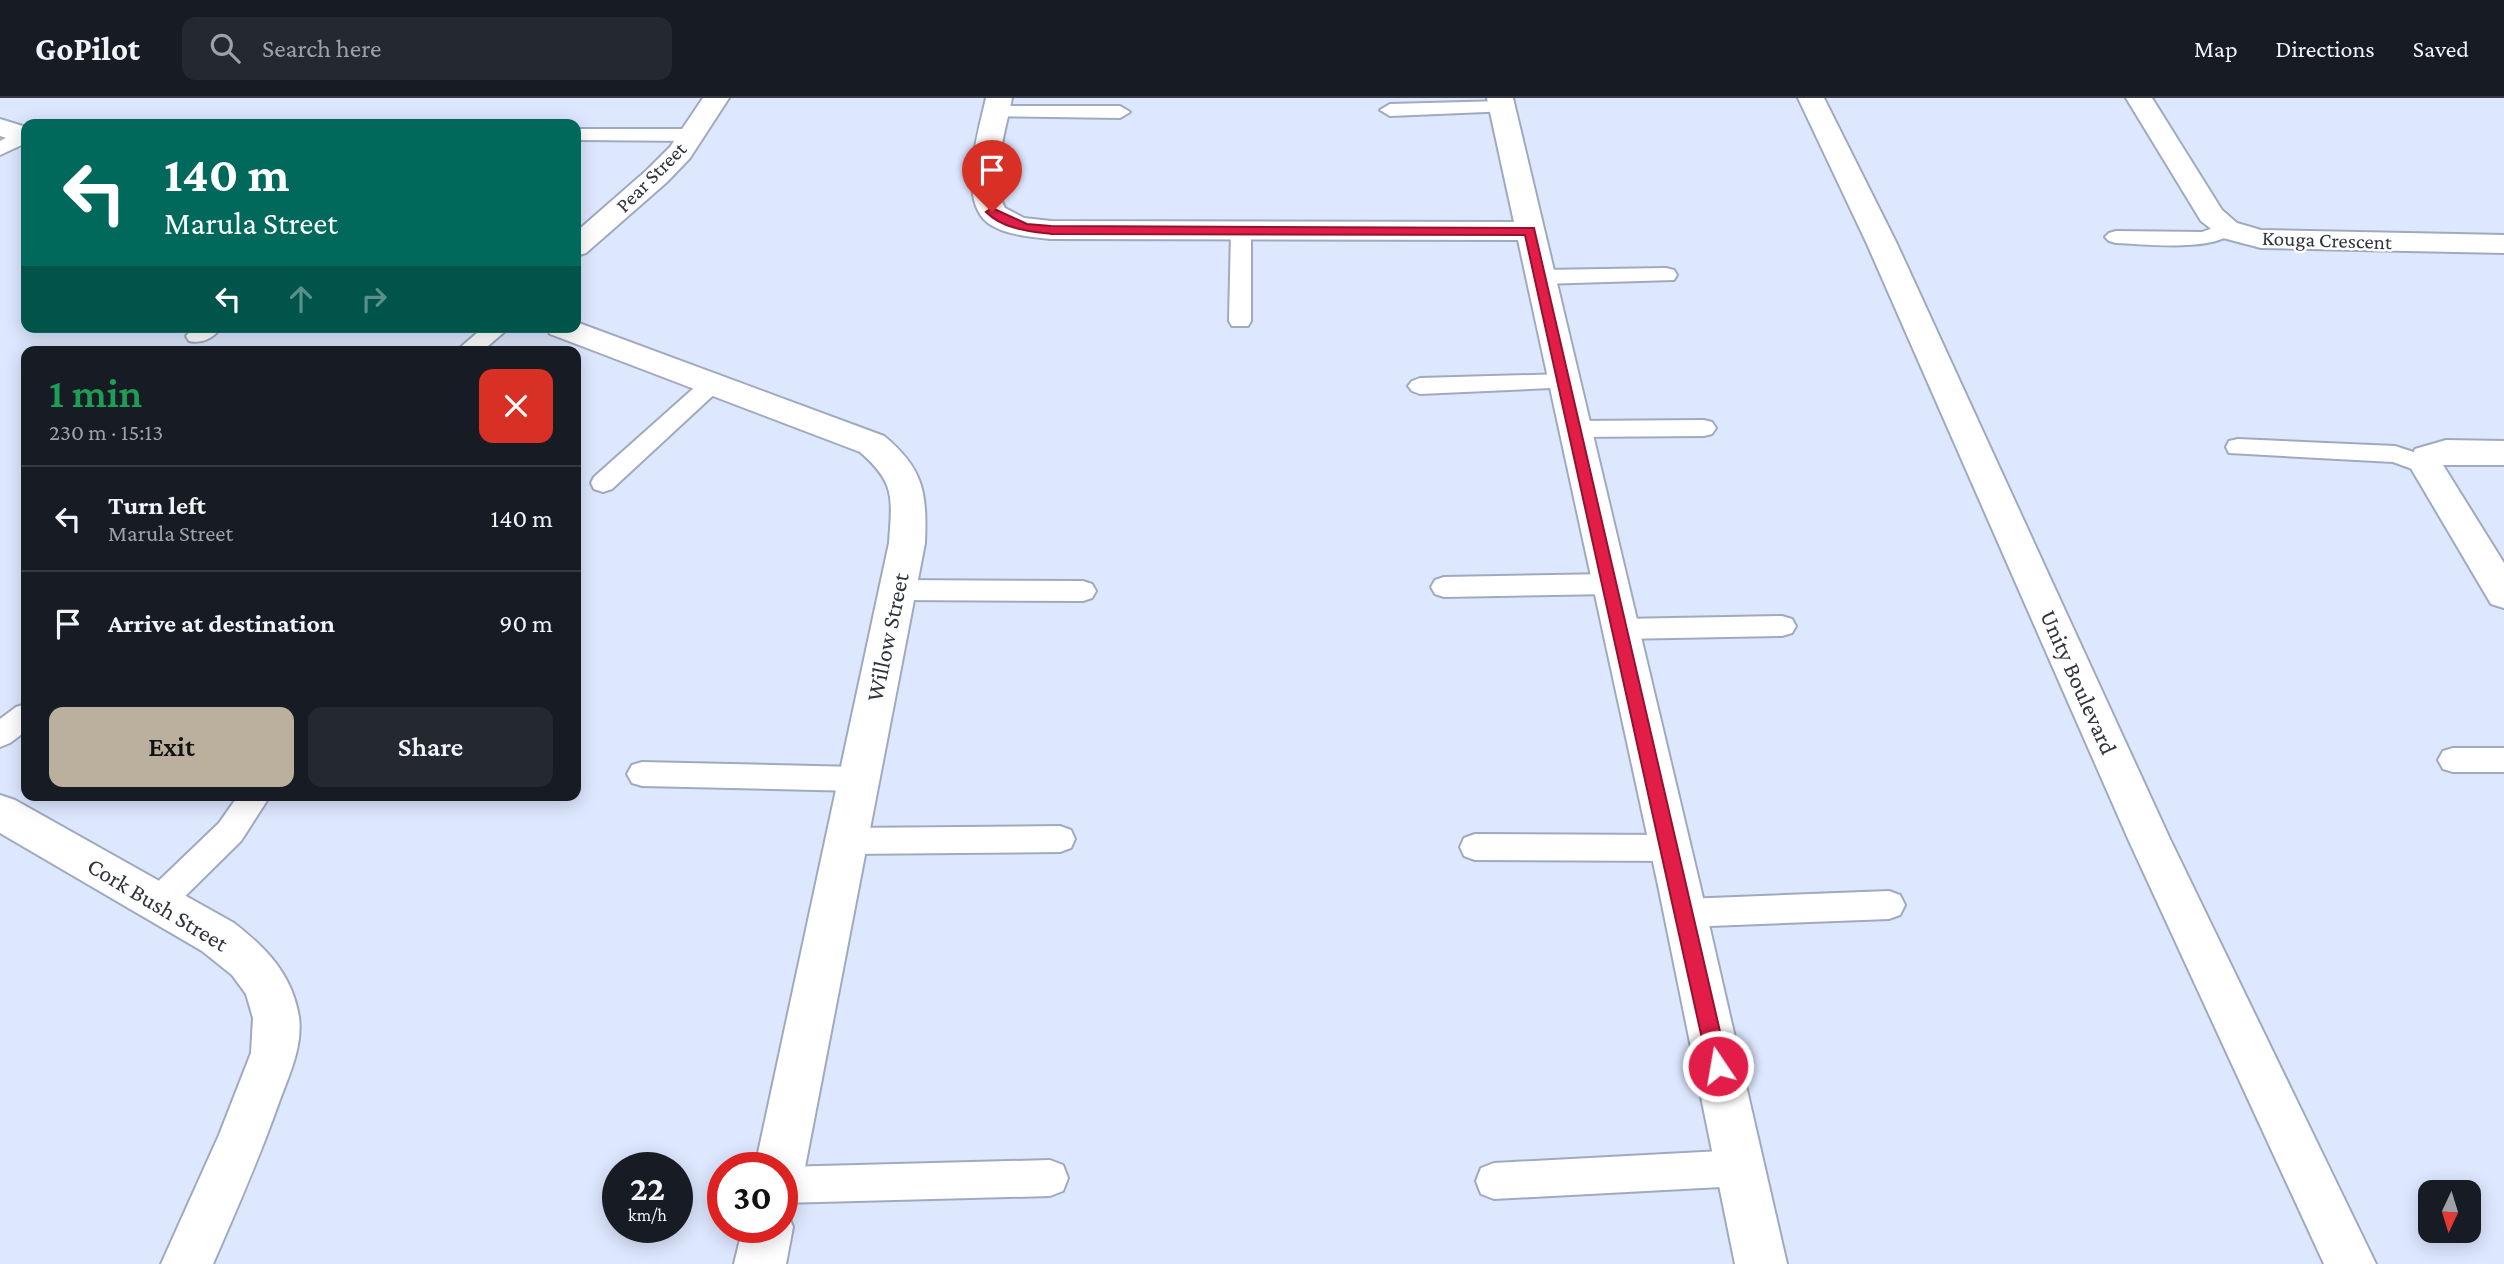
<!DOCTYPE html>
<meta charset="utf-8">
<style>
:root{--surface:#171b24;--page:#242831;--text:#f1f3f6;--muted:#9ea1a6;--line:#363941;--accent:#bbb09d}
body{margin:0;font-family:"Crimson Pro",serif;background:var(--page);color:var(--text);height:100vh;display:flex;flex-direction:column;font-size:26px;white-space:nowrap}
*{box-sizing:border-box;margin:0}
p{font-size:23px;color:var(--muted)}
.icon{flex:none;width:38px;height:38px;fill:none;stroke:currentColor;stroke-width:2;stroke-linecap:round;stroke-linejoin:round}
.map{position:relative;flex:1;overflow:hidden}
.panel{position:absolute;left:21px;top:248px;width:560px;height:455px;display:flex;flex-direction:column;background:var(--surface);border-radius:14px;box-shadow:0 4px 18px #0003}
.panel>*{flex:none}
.hud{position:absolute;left:21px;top:21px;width:560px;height:214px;border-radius:14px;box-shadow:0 4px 18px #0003;background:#00695c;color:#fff;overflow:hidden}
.needle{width:46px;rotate:184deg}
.controls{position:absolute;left:2418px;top:1082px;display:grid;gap:14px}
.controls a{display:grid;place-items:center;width:63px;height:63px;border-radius:14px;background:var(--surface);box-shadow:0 4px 18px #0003;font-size:35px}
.speed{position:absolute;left:602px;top:1054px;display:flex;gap:14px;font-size:35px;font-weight:700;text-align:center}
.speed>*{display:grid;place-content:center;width:91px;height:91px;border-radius:50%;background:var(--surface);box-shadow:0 4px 18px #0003;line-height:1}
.speed small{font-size:18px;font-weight:400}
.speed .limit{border:10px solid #d22;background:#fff;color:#111}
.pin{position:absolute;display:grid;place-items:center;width:60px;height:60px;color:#fff;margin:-72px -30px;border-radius:50% 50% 50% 0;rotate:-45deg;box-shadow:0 0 7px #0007}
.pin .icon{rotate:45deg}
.me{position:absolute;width:77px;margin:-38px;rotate:348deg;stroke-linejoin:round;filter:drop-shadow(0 0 5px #0008)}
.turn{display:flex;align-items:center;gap:24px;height:147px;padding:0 28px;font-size:32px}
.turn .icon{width:91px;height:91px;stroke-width:2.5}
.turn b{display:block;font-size:49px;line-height:60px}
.lanes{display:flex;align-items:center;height:66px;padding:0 28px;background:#0003;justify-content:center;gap:35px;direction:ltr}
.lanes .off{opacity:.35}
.round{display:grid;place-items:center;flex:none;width:74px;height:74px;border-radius:14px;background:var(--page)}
.headline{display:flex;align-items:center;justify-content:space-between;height:119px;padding:0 28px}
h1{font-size:42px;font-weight:600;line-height:52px;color:#1e9e55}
.primary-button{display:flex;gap:14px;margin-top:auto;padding:14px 28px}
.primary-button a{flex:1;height:80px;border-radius:14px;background:var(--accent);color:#111;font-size:28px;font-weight:600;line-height:80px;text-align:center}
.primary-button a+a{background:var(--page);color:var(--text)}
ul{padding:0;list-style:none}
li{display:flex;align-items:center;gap:21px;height:105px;padding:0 28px;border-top:2px solid var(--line)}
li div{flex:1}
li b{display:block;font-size:26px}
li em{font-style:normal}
header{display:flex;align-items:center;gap:42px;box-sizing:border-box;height:98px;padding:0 35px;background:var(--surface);border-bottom:2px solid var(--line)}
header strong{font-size:33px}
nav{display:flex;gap:38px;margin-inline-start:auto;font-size:24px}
.search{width:490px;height:63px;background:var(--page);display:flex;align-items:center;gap:18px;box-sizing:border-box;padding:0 24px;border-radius:14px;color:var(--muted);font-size:26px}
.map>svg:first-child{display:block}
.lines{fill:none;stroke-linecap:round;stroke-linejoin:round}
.lane-casing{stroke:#a0aabf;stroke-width:4}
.street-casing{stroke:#a0aabf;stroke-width:4}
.secondary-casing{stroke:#a0aabf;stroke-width:4}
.lane{fill:#fff;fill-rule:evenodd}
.street{fill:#fff;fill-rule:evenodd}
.secondary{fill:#fff;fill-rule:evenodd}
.route{fill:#e11d48;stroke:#92132f;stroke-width:2}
.labels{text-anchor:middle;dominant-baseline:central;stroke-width:5;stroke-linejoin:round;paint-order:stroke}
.far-street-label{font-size:21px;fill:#30343d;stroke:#fff}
.street-label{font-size:24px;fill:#30343d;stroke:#fff}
</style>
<header>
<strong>GoPilot</strong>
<div class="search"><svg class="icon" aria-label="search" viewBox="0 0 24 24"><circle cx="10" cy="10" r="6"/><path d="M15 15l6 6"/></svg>Search here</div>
<nav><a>Map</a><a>Directions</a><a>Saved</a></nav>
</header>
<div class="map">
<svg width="2504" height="1166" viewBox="0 0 2504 1166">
<rect width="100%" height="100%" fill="#dde7fe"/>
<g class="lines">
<defs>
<g id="lane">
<path d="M1503 3 1510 5 1512 9 1510 13 1390 18 1380 12 1390 6Z"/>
<path d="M996 8H1120L1130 14 1120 20 989 18 986 14Z"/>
<path d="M576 31H692L702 37 692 43 578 42Z"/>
<path d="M26 33V45L0 57V43L17 34Z"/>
<path d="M2226 125 2233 127 2236 131C2219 155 2144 146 2116 145L2109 143 2105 139 2109 135 2116 133 2202 134Z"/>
<path d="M1241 127 1248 129 1251 133V223L1248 228H1232L1229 223 1231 133 1234 129Z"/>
<path d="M1666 170 1674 172 1677 177 1674 182 1541 186 1533 184 1530 179 1533 174 1541 172Z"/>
<path d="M194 229H221C214 240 202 246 189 243L186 238Z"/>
<path d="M484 229H510L481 254H455Z"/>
<path d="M1565 276 1573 279 1577 284 1573 289 1420 296 1412 293 1408 288 1412 283 1420 280Z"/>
<path d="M712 278 720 281 724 286 720 291 612 391 603 394 594 391 591 385 594 379 704 281Z"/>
<path d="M1704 322 1712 324 1716 330 1712 336 1704 338 1575 339 1567 337 1563 331 1567 325 1575 323Z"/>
<path d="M2238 341 2395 348 2435 361 2438 367 2435 373 2426 376 2393 364 2229 355 2226 349 2229 343Z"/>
<path d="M1610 476 1619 479 1623 486 1619 493 1610 496 1444 499 1435 496 1431 489 1435 482 1444 479Z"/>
<path d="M897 482 1083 483 1092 486 1096 493 1092 500 1083 503 897 502 888 499 884 492 888 485Z"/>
<path d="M1782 518 1792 521 1796 528 1792 535 1782 538 1620 541 1610 538 1606 531 1610 524 1620 521Z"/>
<path d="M26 606V633L10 645 0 649V621L16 609Z"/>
<path d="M2453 650H2504V674H2453L2443 671 2438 662 2443 653Z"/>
<path d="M642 664 858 669 868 672 873 681 868 690 858 693 642 688 632 685 627 676 632 667Z"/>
<path d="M238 698H270L241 743 169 814 158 818 147 814 142 804 147 794 219 725Z"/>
<path d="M1060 728 1071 732 1075 741 1071 750 1060 754 846 756 835 752 831 743 835 734 846 730Z"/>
<path d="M1475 736 1671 737 1682 741 1686 750 1682 759 1671 763 1475 762 1464 758 1460 749 1464 740Z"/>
<path d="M1889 793 1900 797 1905 807 1900 817 1889 821 1685 829 1674 825 1669 815 1674 805 1685 801Z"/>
<path d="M1740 1052 1753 1057 1758 1070 1753 1083 1740 1088 1494 1101 1481 1096 1476 1083 1481 1070 1494 1065Z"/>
<path d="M1050 1062 1063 1067 1068 1080 1063 1093 1050 1098 782 1105V1069Z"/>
</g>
<g id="street">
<path d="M703 0H729L690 60 667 84 586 155 576 158V134L647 72 670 49Z"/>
<path d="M986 0H1012C1006 32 989 80 1005 110L1024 120 1051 123 1514 124 1487 0H1513L1700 787 1787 1166H1735L1658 787 1518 142 1051 141C1031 139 1005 137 988 125 957 101 979 32 986 0Z"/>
<path d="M2126 0H2152L2222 112 2237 125 2261 132 2504 137V155L2261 150 2223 140 2201 123Z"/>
<path d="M0 21 26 29V46L0 38Z"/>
<path d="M576 224 884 338C924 371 927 395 925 445L805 1069 797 1086 782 1093V1069H755L889 445C892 400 896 385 860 354L550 236 546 229H576Z"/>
<path d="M2446 342 2504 343V367H2443L2504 465V510L2491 506 2409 367 2415 351Z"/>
<path d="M0 697 15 702 234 825C266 850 292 876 299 919 303 950 288 979 278 1007 259 1061 236 1113 213 1166H161L219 1037 251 955 253 920 246 896 232 877 202 853 0 735Z"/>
<path d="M782 1110 786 1111 793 1129 786 1166H734L743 1129H782Z"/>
</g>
<path id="secondary" d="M1798 0H1824L1897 146 2170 741 2376 1166H2324L2129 743 1867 146Z"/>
</defs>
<!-- lane casing -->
<use href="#lane" class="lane-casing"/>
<!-- street casing -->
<use href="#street" class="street-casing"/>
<!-- secondary casing -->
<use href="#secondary" class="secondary-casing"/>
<!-- lane -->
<use href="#lane" class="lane"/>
<!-- street -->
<use href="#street" class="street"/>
<!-- secondary -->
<use href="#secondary" class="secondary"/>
</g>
<!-- route -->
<path class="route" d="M992 110 1027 126 1051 128 1534 130 1728 968 1725 974 1718 977 1711 974 1708 968 1525 137 1051 136C1028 133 1003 131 986 114Z"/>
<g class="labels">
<!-- far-street labels -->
<g class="far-street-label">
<text transform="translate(651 79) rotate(-45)">Pear Street</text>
<text transform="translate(2327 142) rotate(2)">Kouga Crescent</text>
</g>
<!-- street labels -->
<g class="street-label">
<text transform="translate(887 539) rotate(-78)">Willow Street</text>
<text transform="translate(2079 584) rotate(66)">Unity Boulevard</text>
<text transform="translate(158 806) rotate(31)">Cork Bush Street</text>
</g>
</g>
</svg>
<div class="controls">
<a><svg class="needle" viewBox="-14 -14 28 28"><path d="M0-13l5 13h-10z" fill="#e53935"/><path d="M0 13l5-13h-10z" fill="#9ea1a6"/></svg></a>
</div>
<div class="speed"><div>22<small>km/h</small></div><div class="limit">30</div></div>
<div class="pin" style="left:992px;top:114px;background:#d93025"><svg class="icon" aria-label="arrive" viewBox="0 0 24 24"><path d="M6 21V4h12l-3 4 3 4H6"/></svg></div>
<svg class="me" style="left:1718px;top:968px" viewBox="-20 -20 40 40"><circle r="17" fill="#e11d48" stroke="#fff" stroke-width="3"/><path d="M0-11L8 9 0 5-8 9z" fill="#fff"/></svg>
<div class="hud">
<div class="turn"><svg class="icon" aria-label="left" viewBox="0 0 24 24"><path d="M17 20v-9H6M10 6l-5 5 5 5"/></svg><div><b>140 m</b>Marula Street</div></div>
<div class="lanes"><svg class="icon" aria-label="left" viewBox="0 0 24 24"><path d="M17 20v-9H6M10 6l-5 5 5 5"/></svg><svg class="icon off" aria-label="ahead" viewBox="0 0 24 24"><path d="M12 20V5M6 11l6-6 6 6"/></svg><svg class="icon off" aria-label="right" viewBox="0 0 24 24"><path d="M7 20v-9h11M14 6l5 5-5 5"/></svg></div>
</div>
<section class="panel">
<div class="headline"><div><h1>1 min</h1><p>230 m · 15:13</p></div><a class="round" style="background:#d93025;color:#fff"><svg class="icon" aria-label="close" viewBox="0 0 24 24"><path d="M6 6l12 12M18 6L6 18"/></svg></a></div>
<ul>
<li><svg class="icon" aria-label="left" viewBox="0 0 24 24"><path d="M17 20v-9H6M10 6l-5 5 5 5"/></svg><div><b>Turn left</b><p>Marula Street</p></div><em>140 m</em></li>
<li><svg class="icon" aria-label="arrive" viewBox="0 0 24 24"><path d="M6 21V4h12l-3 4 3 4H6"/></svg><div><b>Arrive at destination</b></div><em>90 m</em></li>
</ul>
<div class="primary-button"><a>Exit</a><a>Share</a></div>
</section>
</div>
